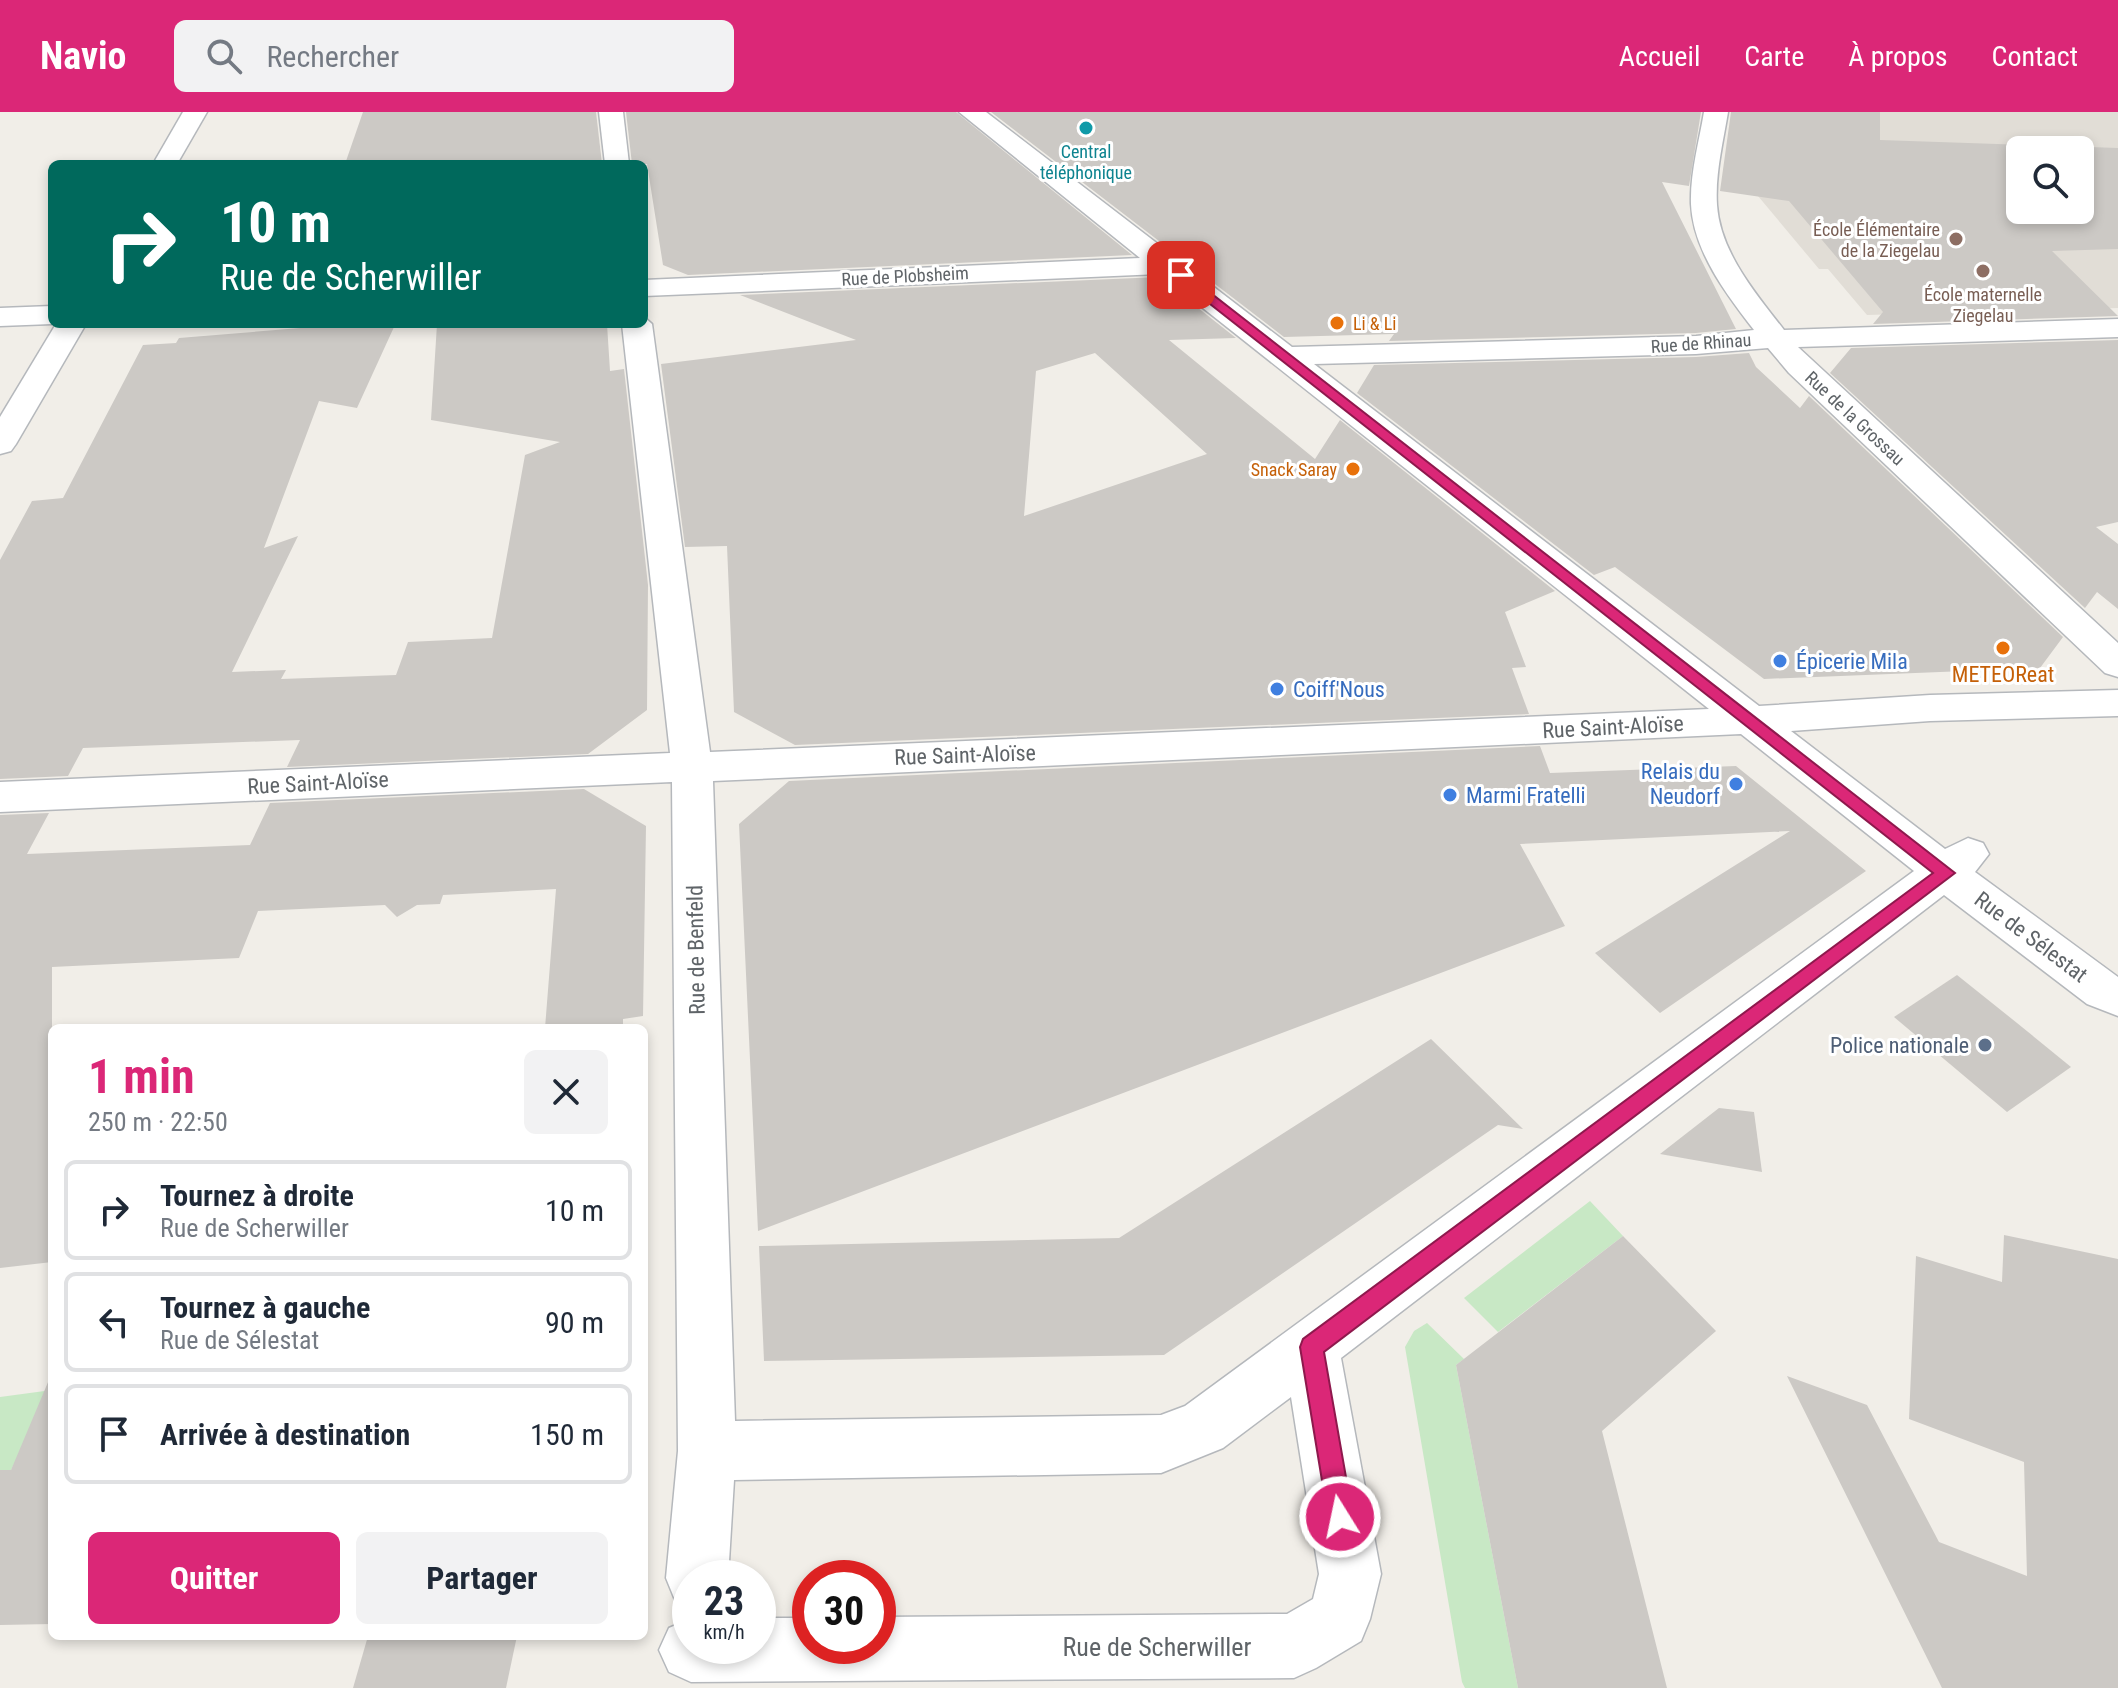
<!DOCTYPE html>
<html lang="fr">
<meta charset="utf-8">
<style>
:root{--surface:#fff;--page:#f2f2f3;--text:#1f2937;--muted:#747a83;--line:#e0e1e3;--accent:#db2777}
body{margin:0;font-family:"Roboto Condensed",sans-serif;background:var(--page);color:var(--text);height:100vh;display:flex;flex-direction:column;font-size:30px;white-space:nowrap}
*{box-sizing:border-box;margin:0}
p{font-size:26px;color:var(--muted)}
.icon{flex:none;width:44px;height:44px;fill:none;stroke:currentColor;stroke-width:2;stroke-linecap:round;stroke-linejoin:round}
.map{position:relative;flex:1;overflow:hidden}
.details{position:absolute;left:48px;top:912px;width:600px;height:616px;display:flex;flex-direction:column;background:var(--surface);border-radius:12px;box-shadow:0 4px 12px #0003}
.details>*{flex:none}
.top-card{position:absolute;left:48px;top:48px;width:600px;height:168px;border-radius:12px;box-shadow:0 4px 12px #0003;background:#00695c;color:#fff;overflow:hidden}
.fabs{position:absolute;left:2006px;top:24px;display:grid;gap:16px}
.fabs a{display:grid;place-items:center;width:88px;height:88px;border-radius:12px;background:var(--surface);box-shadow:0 4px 12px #0003;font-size:40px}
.speed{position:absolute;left:672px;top:1448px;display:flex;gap:16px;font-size:40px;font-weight:700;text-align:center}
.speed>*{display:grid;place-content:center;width:104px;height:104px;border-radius:50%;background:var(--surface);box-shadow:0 4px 12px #0003;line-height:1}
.speed small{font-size:20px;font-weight:400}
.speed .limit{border:12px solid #d22;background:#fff;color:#111}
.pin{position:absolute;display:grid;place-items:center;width:68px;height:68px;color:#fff;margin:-34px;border-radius:16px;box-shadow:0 4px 12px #0006}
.me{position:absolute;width:88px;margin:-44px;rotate:350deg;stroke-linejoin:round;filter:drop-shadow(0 0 6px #0008)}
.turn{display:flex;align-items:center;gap:28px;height:168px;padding:0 40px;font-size:36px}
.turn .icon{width:104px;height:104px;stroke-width:2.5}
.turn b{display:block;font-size:56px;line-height:68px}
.round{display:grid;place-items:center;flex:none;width:84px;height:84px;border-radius:12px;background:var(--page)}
.overview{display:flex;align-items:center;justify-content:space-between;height:136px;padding:0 40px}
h1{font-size:48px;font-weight:700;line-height:60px;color:var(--accent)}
.button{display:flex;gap:16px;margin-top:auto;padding:16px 40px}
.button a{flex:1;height:92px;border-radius:12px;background:var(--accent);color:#fff;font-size:32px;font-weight:700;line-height:92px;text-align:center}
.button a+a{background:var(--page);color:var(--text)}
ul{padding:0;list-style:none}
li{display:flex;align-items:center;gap:24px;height:100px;margin:0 16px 12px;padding:0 24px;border:4px solid var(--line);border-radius:12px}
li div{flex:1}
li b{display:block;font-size:30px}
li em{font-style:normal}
header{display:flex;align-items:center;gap:48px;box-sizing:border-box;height:112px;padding:0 40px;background:var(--accent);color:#fff}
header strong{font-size:38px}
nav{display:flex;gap:44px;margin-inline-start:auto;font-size:28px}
.search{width:560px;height:72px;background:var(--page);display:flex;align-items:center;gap:20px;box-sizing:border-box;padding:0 28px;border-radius:12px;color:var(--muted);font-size:30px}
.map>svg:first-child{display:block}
.education{fill:#e1ddd6;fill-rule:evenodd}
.green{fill:#c8e8c5}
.building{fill:#ccc9c5;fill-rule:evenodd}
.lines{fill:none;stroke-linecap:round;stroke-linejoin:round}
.street-casing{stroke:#b5b8bc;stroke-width:3}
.street{fill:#fff;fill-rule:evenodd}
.route{fill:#db2777;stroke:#8e194d;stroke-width:2}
.culture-dot{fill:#0f9aa8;stroke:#fff;stroke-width:3}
.education-dot{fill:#8d6e63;stroke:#fff;stroke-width:3}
.food-dot{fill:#e8710a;stroke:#fff;stroke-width:3}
.shop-dot{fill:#3f7fe0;stroke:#fff;stroke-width:3}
.service-dot{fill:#5c6f8a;stroke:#fff;stroke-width:3}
.labels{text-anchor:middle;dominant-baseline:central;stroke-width:6;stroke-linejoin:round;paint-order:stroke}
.far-culture-label{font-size:18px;fill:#0d838f;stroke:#fff}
.far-education-label{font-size:18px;fill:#785e54;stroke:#fff;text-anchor:end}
.far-street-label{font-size:18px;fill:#5f6468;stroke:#fff}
.far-food-label{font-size:18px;fill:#c56008;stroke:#fff;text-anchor:start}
.shop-label{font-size:22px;fill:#366cbe;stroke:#fff;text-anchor:start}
.food-label{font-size:22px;fill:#c56008;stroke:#fff}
.street-label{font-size:22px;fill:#5f6468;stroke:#fff}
.service-label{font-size:22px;fill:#4e5e75;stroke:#fff;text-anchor:end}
.near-street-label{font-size:26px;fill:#5f6468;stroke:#fff}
</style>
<header>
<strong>Navio</strong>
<div class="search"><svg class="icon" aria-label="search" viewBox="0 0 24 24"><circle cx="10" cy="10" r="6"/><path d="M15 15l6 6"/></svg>Rechercher</div>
<nav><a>Accueil</a><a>Carte</a><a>À propos</a><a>Contact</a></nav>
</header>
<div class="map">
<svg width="2118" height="1576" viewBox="0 0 2118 1576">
<rect width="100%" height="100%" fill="#f1eee8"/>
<!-- education -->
<path class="education" d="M1753 0H2118V196L1867 203 1828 157H1819L1758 84ZM2020 38H2080V98H2020Z"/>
<!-- green -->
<g class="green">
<path d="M1590 1089 1623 1124 1498 1220 1464 1186Z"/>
<path d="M1427 1211 1464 1247 1456 1253 1518 1576H1465L1462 1570 1405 1235 1414 1219Z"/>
<path d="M52 1278V1345L17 1346 11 1358H0V1285Z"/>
</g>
<!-- building -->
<g class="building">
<path d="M363 0H596L602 52H345Z"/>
<path d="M626 0H956L1132 143 688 163 663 153 647 52H632Z"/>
<path d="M991 0H1701L1689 74 1662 70 1736 217 1696 221 1389 229 1394 222 1284 225Z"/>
<path d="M1731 0H1880V28L2118 36V137L2052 139 2118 204 1873 212 1883 200 1789 89 1720 79ZM2020 38H2080V98H2020Z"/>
<path d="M1159 165 1236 226 1169 228 1315 347 1340 308 1555 479 1505 500 1526 555 1512 556 1529 602 795 633 734 600 727 434 685 435 661 252 856 228 740 183ZM1095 241 1207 342 1024 404 1036 259Z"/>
<path d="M437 212H607L610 259 624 257 648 473 647 598 588 642 287 655 300 628 83 636 68 664 0 667V448L32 389 63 386 143 233 176 231 179 226 300 216 394 215 357 296 319 289 264 436 298 424 232 560 286 558 281 567 396 563 408 530 492 526 525 343 560 330 431 308Z"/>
<path d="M2118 228V410L2096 415 2118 432V497L2097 480 2085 496 1830 261 1851 236Z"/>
<path d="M1749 241 1756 255 1800 296 1809 284 2063 525 2040 556 1764 567 1615 455 1594 463 1357 281 1374 253 1696 245Z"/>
<path d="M1540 634 1550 661 1736 654 1866 759 1660 901 1595 841 1790 719 1520 732 1565 814 758 1119 739 712 789 669Z"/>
<path d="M584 677 646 714 643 904 623 907V916H545L556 777 443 783 440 792 417 793 397 805 385 793 258 799 239 846 52 855V1150L0 1156V703L49 701 27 742 250 733 270 691Z"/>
<path d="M1957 863 2017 911 2071 955 2007 1000 1894 905Z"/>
<path d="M1431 927 1523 1017 1498 1013 1164 1243 764 1249 759 1134 1119 1126Z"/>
<path d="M1719 996 1754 1000 1762 1060 1660 1042Z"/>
<path d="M2004 1123 2118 1147V1576H1942L1787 1264 1867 1293 1939 1430 2027 1464 2024 1350 1909 1307 1916 1144 2002 1170Z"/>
<path d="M1623 1124 1716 1219 1602 1319 1667 1576H1518L1456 1253Z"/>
<path d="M51 1263 52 1512 0 1513V1358H11Z"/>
<path d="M368 1524H517L506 1576H353Z"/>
</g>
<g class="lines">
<defs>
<g id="street">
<path d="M183 0H207L177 52H153Z"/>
<path d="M599 0H623L629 52H605Z"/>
<path d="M959 0H986L1292 235 1696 224 1754 218C1727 183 1693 139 1691 92 1690 61 1699 30 1704 0H1728C1723 31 1715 62 1717 93 1720 140 1756 182 1784 218L2118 207V225L1798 235 2118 531V565L2105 561 1789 261 1768 236 1696 242 1314 252 1759 594 1930 583 2118 578V604L1930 609 1791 619 1945 737 1968 726 1983 731 1989 742 1975 760 2118 865V904L2087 892 1944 783 1341 1246 1381 1462 1370 1507 1361 1529 1316 1556 1294 1566 691 1570 669 1560 659 1538 669 1516 690 1507V1534H758V1506H810V1534H878V1505L1287 1502 1313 1487 1319 1462 1291 1285 1223 1336 1161 1361 734 1368 728 1466H690V1494L675 1488 666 1466 678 1339 672 670 0 700V670L670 641 622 212H644V205L652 212 710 640 1709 597 1160 162 644 184V168L1140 146ZM1741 622 1914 759 1185 1294 1161 1303 735 1309 713 669Z"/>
<path d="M52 194V212L0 214V196Z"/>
<path d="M56 212H86L16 332 11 339 0 342V305Z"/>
</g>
</defs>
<!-- street casing -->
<use href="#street" class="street-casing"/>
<!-- street -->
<use href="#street" class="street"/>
</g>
<!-- route -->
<path class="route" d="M1177 161H1185L1955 761 1324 1240 1353 1405 1349 1414 1340 1418 1331 1414 1328 1405 1300 1235 1303 1227 1933 761 1177 166Z"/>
<!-- markers -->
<circle class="culture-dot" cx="1086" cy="16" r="8"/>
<g class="education-dot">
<circle cx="1956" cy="127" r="8"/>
<circle cx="1983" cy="159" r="8"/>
</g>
<g class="food-dot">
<circle cx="1337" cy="211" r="8"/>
<circle cx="1353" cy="357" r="8"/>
<circle cx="2003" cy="536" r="8"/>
</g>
<g class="shop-dot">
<circle cx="1780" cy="549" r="8"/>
<circle cx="1277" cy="577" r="8"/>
<circle cx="1736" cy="672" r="8"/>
<circle cx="1450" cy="683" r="8"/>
</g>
<circle class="service-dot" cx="1985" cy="933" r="8"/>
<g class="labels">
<!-- far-culture labels -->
<g class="far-culture-label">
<text x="1086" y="39">Central<tspan x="1086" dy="21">téléphonique</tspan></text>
</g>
<!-- far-education labels -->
<g class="far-education-label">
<text x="1940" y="117">École Élémentaire<tspan x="1940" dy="21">de la Ziegelau</tspan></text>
<text x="1983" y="182" text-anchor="middle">École maternelle<tspan x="1983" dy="21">Ziegelau</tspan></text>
</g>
<!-- far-street labels -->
<g class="far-street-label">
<text transform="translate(905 164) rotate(-3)">Rue de Plobsheim</text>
<text transform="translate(1701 231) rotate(-4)">Rue de Rhinau</text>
<text transform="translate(1855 306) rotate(43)">Rue de la Grossau</text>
</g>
<!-- far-food labels -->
<g class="far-food-label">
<text x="1353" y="211">Li &amp; Li</text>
<text x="1337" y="357" text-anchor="end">Snack Saray</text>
</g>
<!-- shop labels -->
<g class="shop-label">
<text x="1796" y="549">Épicerie Mila</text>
<text x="1293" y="577">Coiff'Nous</text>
<text x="1720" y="659" text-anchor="end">Relais du<tspan x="1720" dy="25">Neudorf</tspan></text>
<text x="1466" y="683">Marmi Fratelli</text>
</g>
<!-- food labels -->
<g class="food-label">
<text x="2003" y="562">METEOReat</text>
</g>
<!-- street labels -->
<g class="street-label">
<text transform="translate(1613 615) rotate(-3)">Rue Saint-Aloïse</text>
<text transform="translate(965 643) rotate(-2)">Rue Saint-Aloïse</text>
<text transform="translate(318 671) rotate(-3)">Rue Saint-Aloïse</text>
<text transform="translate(2031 825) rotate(37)">Rue de Sélestat</text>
<text transform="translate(696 838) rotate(-91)">Rue de Benfeld</text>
</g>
<!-- service labels -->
<g class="service-label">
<text x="1969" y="933">Police nationale</text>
</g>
<!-- near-street labels -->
<g class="near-street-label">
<text x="1157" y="1535">Rue de Scherwiller</text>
</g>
</g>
</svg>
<div class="fabs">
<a><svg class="icon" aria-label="search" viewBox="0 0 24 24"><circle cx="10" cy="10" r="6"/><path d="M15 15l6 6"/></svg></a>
</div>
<div class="speed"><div>23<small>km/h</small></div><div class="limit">30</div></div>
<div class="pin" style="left:1181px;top:163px;background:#d93025"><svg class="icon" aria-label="arrive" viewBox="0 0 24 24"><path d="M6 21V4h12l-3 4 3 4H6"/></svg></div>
<svg class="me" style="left:1340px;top:1405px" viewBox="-20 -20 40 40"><circle r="17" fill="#db2777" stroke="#fff" stroke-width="3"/><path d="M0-11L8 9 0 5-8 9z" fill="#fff"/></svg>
<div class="top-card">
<div class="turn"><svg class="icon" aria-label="right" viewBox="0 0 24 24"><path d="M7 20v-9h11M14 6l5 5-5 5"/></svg><div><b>10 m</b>Rue de Scherwiller</div></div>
</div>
<section class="details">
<div class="overview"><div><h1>1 min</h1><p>250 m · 22:50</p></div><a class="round"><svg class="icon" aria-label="close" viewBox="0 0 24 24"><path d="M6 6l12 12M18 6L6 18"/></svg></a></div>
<ul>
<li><svg class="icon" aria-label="right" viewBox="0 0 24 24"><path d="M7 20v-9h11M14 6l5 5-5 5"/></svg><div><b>Tournez à droite</b><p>Rue de Scherwiller</p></div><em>10 m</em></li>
<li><svg class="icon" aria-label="left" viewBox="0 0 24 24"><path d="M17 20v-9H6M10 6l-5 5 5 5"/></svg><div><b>Tournez à gauche</b><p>Rue de Sélestat</p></div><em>90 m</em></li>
<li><svg class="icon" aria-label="arrive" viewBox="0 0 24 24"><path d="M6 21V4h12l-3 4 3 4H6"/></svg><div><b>Arrivée à destination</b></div><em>150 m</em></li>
</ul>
<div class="button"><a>Quitter</a><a>Partager</a></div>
</section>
</div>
